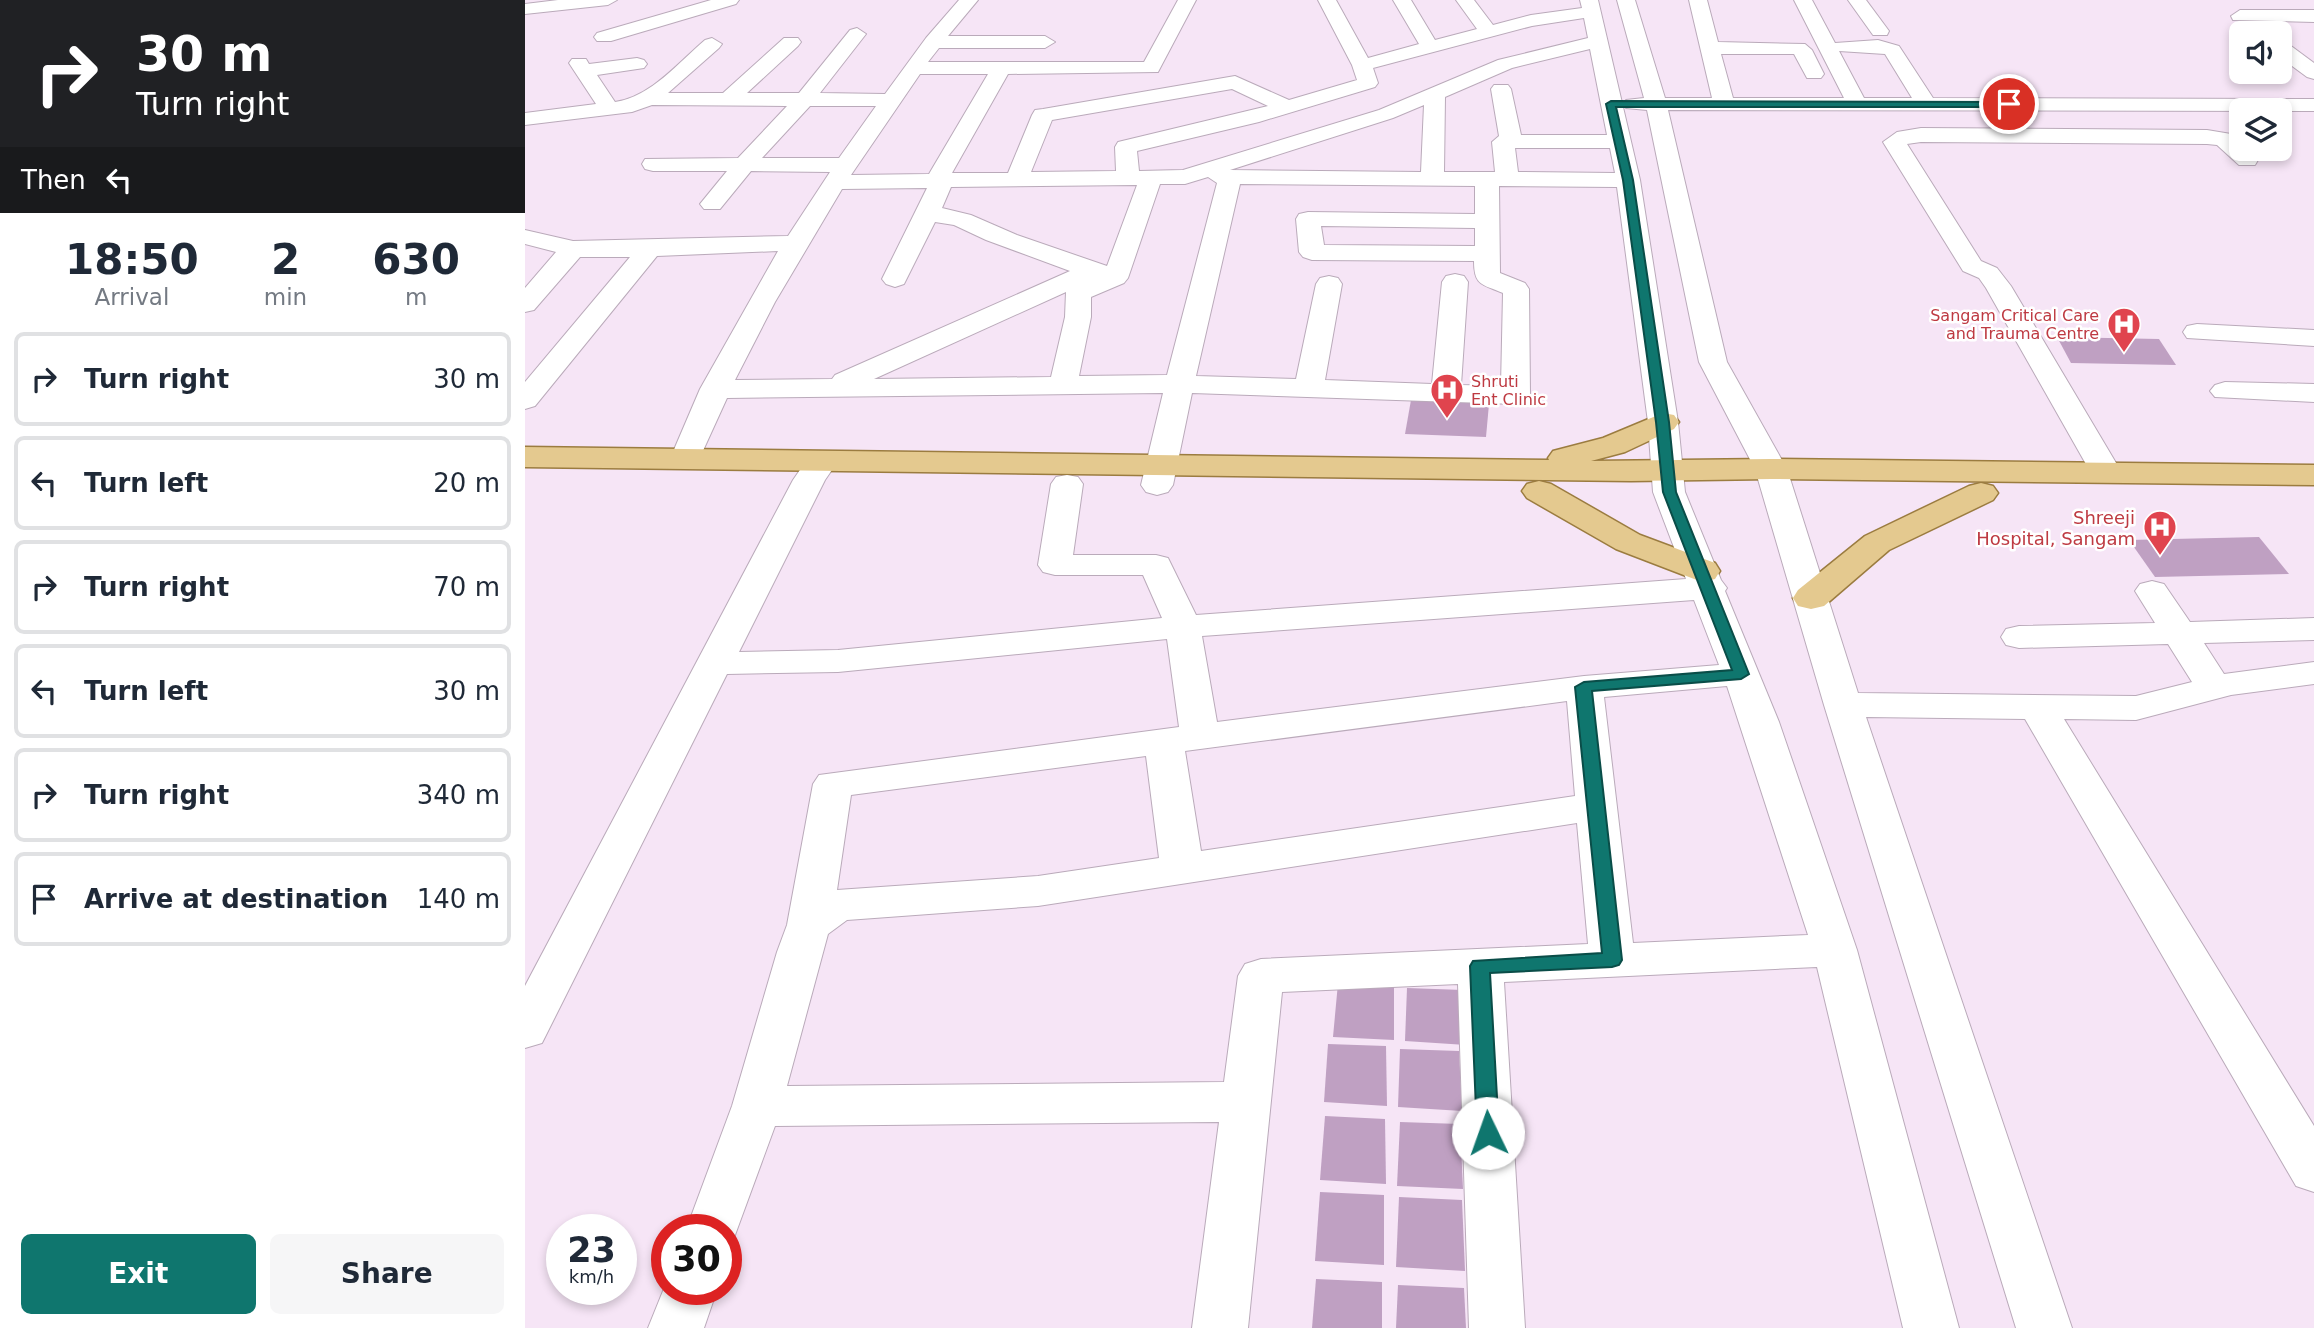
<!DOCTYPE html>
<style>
:root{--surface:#fff;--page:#f6f6f7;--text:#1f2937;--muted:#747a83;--line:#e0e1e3;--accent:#0f766e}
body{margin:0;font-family:"DejaVu Sans",sans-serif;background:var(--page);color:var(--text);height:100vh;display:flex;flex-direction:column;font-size:26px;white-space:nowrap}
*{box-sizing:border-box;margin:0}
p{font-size:23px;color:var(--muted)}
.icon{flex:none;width:38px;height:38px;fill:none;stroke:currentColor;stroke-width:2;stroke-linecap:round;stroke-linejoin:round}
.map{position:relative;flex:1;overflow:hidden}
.details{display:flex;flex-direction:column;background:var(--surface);width:525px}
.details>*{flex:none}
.banner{background:#202124;color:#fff;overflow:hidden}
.tools{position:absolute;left:1704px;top:21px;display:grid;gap:14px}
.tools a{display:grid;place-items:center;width:63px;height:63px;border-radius:10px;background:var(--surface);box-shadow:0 4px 10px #0003;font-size:35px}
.speed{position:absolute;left:21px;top:1214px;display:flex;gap:14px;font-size:35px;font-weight:700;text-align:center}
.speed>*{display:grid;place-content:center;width:91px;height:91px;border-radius:50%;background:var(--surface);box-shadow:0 4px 10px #0003;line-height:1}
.speed small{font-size:18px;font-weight:400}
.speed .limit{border:10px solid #d22;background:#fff;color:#111}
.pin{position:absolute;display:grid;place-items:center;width:60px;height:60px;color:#fff;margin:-30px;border:4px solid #fff;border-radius:50%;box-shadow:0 2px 7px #0007}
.me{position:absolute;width:77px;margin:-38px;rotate:357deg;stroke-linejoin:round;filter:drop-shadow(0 0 5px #0008)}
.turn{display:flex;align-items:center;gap:24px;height:147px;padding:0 21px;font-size:32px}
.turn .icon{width:91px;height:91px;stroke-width:2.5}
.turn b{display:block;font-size:49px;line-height:60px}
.then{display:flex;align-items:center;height:66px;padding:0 21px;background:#0003;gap:14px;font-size:26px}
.eta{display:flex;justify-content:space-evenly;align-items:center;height:119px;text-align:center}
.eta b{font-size:42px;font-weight:700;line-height:49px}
.cta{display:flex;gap:14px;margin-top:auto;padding:14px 21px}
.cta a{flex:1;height:80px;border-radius:10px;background:var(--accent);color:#fff;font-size:28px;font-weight:700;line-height:80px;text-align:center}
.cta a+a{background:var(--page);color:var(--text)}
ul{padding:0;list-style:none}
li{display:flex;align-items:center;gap:21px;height:94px;margin:0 14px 10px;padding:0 7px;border:4px solid var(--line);border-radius:10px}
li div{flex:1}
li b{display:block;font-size:26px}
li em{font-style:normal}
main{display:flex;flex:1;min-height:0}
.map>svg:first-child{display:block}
.building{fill:#bfa0c2}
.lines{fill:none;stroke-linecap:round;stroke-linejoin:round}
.minor-casing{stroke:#baaaba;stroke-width:2}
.major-casing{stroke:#9b7c40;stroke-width:3}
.minor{fill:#fff;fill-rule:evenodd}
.major{fill:#e4c98f;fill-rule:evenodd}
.route{fill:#0f766e;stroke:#0a4d48;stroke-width:2}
.labels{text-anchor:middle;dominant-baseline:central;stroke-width:5;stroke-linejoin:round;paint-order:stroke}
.far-health-label{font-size:16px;fill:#be3a42;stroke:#fff;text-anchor:end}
.health-label{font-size:18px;fill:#be3a42;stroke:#fff;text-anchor:end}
</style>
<main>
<section class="details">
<div class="banner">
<div class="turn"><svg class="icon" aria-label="right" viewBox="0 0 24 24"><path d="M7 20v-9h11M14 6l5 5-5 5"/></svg><div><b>30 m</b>Turn right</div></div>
<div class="then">Then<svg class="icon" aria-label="left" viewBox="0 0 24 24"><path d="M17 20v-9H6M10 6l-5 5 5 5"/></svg></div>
</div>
<div class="eta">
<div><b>18:50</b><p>Arrival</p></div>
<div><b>2</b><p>min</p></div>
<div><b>630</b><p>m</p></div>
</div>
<ul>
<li><svg class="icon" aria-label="right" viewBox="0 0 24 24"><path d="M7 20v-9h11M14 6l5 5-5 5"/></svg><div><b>Turn right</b></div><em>30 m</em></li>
<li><svg class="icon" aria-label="left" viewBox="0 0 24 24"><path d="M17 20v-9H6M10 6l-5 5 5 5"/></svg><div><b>Turn left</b></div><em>20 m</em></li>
<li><svg class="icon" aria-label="right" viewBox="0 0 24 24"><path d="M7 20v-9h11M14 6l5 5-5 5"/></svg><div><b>Turn right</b></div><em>70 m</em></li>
<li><svg class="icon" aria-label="left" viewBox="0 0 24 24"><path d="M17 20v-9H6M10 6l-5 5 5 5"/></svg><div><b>Turn left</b></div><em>30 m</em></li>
<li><svg class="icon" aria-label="right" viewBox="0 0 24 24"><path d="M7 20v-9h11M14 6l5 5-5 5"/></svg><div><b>Turn right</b></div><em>340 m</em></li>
<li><svg class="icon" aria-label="arrive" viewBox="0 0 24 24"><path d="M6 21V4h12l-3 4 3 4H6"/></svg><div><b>Arrive at destination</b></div><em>140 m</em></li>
</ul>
<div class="cta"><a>Exit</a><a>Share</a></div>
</section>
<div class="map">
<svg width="1789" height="1328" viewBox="0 0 1789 1328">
<rect width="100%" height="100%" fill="#f6e5f6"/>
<!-- building -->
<g class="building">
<path d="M1532 337 1634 339 1651 365 1546 363Z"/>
<path d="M886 400 964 404 961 437 880 434Z"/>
<path d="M1734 537 1764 574 1630 577 1604 540Z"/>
<path d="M813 983 869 985V1040L808 1037Z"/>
<path d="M882 988 938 990 941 1045 880 1041Z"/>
<path d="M803 1044 861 1046 862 1106 799 1102Z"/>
<path d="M875 1049 934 1051 937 1111 873 1107Z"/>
<path d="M800 1116 860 1119 861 1184 795 1180Z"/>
<path d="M875 1122 935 1124 938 1189 872 1186Z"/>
<path d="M795 1192 859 1195V1265L790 1261Z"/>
<path d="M874 1197 937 1200 940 1271 871 1267Z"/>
<path d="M791 1279 857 1282V1328H787Z"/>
<path d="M873 1285 939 1288 941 1328H871Z"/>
</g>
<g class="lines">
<defs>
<g id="minor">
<path d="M33 0H92L83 5 0 14V4Z"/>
<path d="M186 0H214L211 4 86 41H72L69 37 72 33Z"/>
<path d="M434 0H453L423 36H520L530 42 520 48H414L403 62H619L653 0H671L633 72 483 74 427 173H483L507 115 510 110 518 109 710 76 764 100 832 80 827 65 793 0H811L843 58 894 44 868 0H886L910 40 952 29 931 0H949L968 25 1006 15 1057 8 1055 0H1073L1115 180 1153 422 1160 492 1196 580 1202 588 1200 591 1254 722 1332 950 1434 1328H1378L1292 967 979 982 1000 1328H944L933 984 757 992 723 1328H667L694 1122 250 1126 206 1246 201 1248V1230H161L207 1106 252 952 262 925 288 784 294 775 654 727 642 639 313 672 202 674 17 1043 0 1048V986L268 480 286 454 297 452 308 454 313 461 300 480 214 652 313 650 637 618 618 575H530L518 572 513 565 526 484 531 477 542 475 553 477 558 484 548 555H631L643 558 671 615 1161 579 1128 492 1123 422 1092 187 974 186 975 273 1000 283 1004 289 1005 395 1000 401 990 404 667 393 648 485 643 492 632 495 621 492 616 485 638 393 202 398 171 466 160 468 149 466 145 459 175 389 253 251 132 256 10 406 0 409V382L105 257H55L9 310 0 312V288L31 252 0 244V230L48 241 263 236 305 172 226 171 195 209H179L175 204 202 171H128L120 169 117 164 120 159 213 158 262 106 127 105 107 112 0 125V113L71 104 44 63 47 59H61L64 64 112 58 119 60 122 64 119 68 72 75 90 102C126 97 154 62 180 40L187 38 197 44 194 48 143 93H198L259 38H273L276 42 273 46 222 93H274L325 30 332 28 341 34 295 93 360 94 401 38ZM1059 18 1063 38 973 60 854 110 658 170 614 171 612 151 734 122 850 87 853 83 848 68 1007 26ZM1065 49 1082 135H996L986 89 983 85H969L966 89 974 136 967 142 970 172H919L920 97 987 68ZM395 74H463L404 174 326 175ZM707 89 743 106 593 142 590 147 591 171 506 172 527 120ZM899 105 896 172 705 170 868 118ZM285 106H351L314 158H237ZM990 148H1085L1090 173 993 172ZM683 177 692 183 642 375 554 376 566 317V297L599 283 603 278 635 184H660ZM715 184 950 186V214L783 212 774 214 771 219 774 252 778 257 787 260 949 261C949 286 957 284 978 293L976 386 936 385 943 282 939 276 930 274 921 276 917 282 907 384 800 380 817 284 813 278 804 276 795 278 791 284 771 379 671 376ZM612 185 582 266 492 235 446 215 417 208 426 187ZM402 188 357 279 361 284 370 287 379 284 410 222 429 225 461 240 545 271 310 375 307 379 210 380 250 302 317 189ZM796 226 950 228V246L799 245ZM541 292 540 317 526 377 349 379ZM1169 600 1194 665 1059 676 692 722 677 636ZM1202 686 1283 935 1108 943 1079 697ZM1042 701 1050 796 676 851 660 751ZM621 756 634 858 513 876 312 890 326 795ZM1052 823 1063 944 736 959 720 964 713 976 699 1082 262 1086 303 934 322 920 513 906Z"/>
<path d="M1092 0H1110L1140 98H1187L1164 0H1182L1193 42 1280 44 1287 50 1299 74 1296 78H1282L1269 54H1196L1208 98H1319L1269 0H1287L1310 43 1353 40 1374 46 1408 98 1789 99V111L1143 110 1202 362 1262 469 1333 693 1611 696 1667 682 1643 644 1494 648 1481 645 1476 637 1481 629 1494 626 1630 623 1610 591 1615 584 1627 581 1639 584 1665 622 1789 618V640L1679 643 1699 674 1789 662V684L1706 695 1611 720 1539 719 1789 1126V1192L1771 1186 1500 719 1341 717 1547 1328H1491L1299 705 1230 469 1174 362 1122 110 1101 108 1098 104 1101 100 1119 98ZM1314 51 1360 54 1387 98H1339Z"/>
<path d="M1323 0H1341L1364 31 1362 35H1348Z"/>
<path d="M1715 10H1789V22L1708 20 1706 16Z"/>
<path d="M1755 41 1762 43 1789 63V79L1782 77 1755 57Z"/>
<path d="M1396 128 1682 130 1706 134 1717 144V149H1722L1733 160 1730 165H1714L1692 145 1682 144 1396 142 1382 144 1456 261 1472 268 1486 286 1597 473 1592 480 1581 482 1570 480 1461 288 1454 278 1438 271 1358 142 1372 132Z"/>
<path d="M1672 324 1789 330V346L1662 338 1658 332 1662 326Z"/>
<path d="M1700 382 1789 384V402L1690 397 1685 391 1690 385Z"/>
<path d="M142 1281V1290H192L179 1328H123Z"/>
</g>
<g id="major">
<path d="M1138 413 1149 415 1154 422 1149 429 1100 452 1066 461 1246 459 1789 465V485L1246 479 1106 481 0 467V447L1024 460 1023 458 1028 451 1078 438Z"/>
<path d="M1014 481 1026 484 1115 535 1190 563 1195 571 1190 579 1177 582 1091 549 1002 498 997 491 1002 484Z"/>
<path d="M1456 483 1468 486 1473 493 1468 500 1364 550 1299 606 1286 609 1273 606 1268 598 1273 590 1340 536 1444 486Z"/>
</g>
</defs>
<!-- minor casing -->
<use href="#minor" class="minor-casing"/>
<!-- major casing -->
<use href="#major" class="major-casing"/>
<!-- minor -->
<use href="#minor" class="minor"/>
<!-- major -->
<use href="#major" class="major"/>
</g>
<!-- route -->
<path class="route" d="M1086 101 1484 102 1489 104 1484 107H1091L1108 180 1144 422 1151 492 1224 674 1216 679 1067 691 1097 960 1094 965 1087 967 965 973 974 1133 971 1139 963 1142 955 1139 952 1133 945 966 948 961 1077 953 1050 687 1059 682 1207 670 1138 492 1131 422 1098 180 1081 104Z"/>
<!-- icons -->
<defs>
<symbol id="hospital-pin" viewBox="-11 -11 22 30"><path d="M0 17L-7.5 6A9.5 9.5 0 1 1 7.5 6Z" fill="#e0444e" stroke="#fff"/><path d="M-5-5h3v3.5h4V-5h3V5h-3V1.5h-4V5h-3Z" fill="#fff"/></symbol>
</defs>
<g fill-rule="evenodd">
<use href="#hospital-pin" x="1580" y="305" width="38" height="52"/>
<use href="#hospital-pin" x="903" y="371" width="38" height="52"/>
<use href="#hospital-pin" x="1616" y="508" width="38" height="52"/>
</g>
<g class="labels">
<!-- far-health labels -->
<g class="far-health-label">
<text x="1574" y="315">Sangam Critical Care<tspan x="1574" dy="18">and Trauma Centre</tspan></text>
<text x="946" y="381" text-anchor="start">Shruti<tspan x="946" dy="18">Ent Clinic</tspan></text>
</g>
<!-- health labels -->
<g class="health-label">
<text x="1610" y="517">Shreeji<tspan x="1610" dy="21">Hospital, Sangam</tspan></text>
</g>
</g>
</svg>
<div class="tools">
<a><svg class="icon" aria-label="sound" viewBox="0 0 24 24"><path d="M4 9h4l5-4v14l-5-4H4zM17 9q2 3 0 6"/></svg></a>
<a><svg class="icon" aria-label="layers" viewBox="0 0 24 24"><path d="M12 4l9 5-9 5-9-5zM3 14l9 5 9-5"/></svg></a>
</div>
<div class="speed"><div>23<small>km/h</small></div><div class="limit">30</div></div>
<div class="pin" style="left:1484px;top:104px;background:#d93025"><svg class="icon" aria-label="arrive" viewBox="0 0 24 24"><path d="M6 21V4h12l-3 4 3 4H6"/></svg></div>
<svg class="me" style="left:963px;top:1133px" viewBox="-20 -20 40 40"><circle r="19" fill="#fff"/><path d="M0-13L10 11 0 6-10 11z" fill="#0f766e"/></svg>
</div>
</main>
